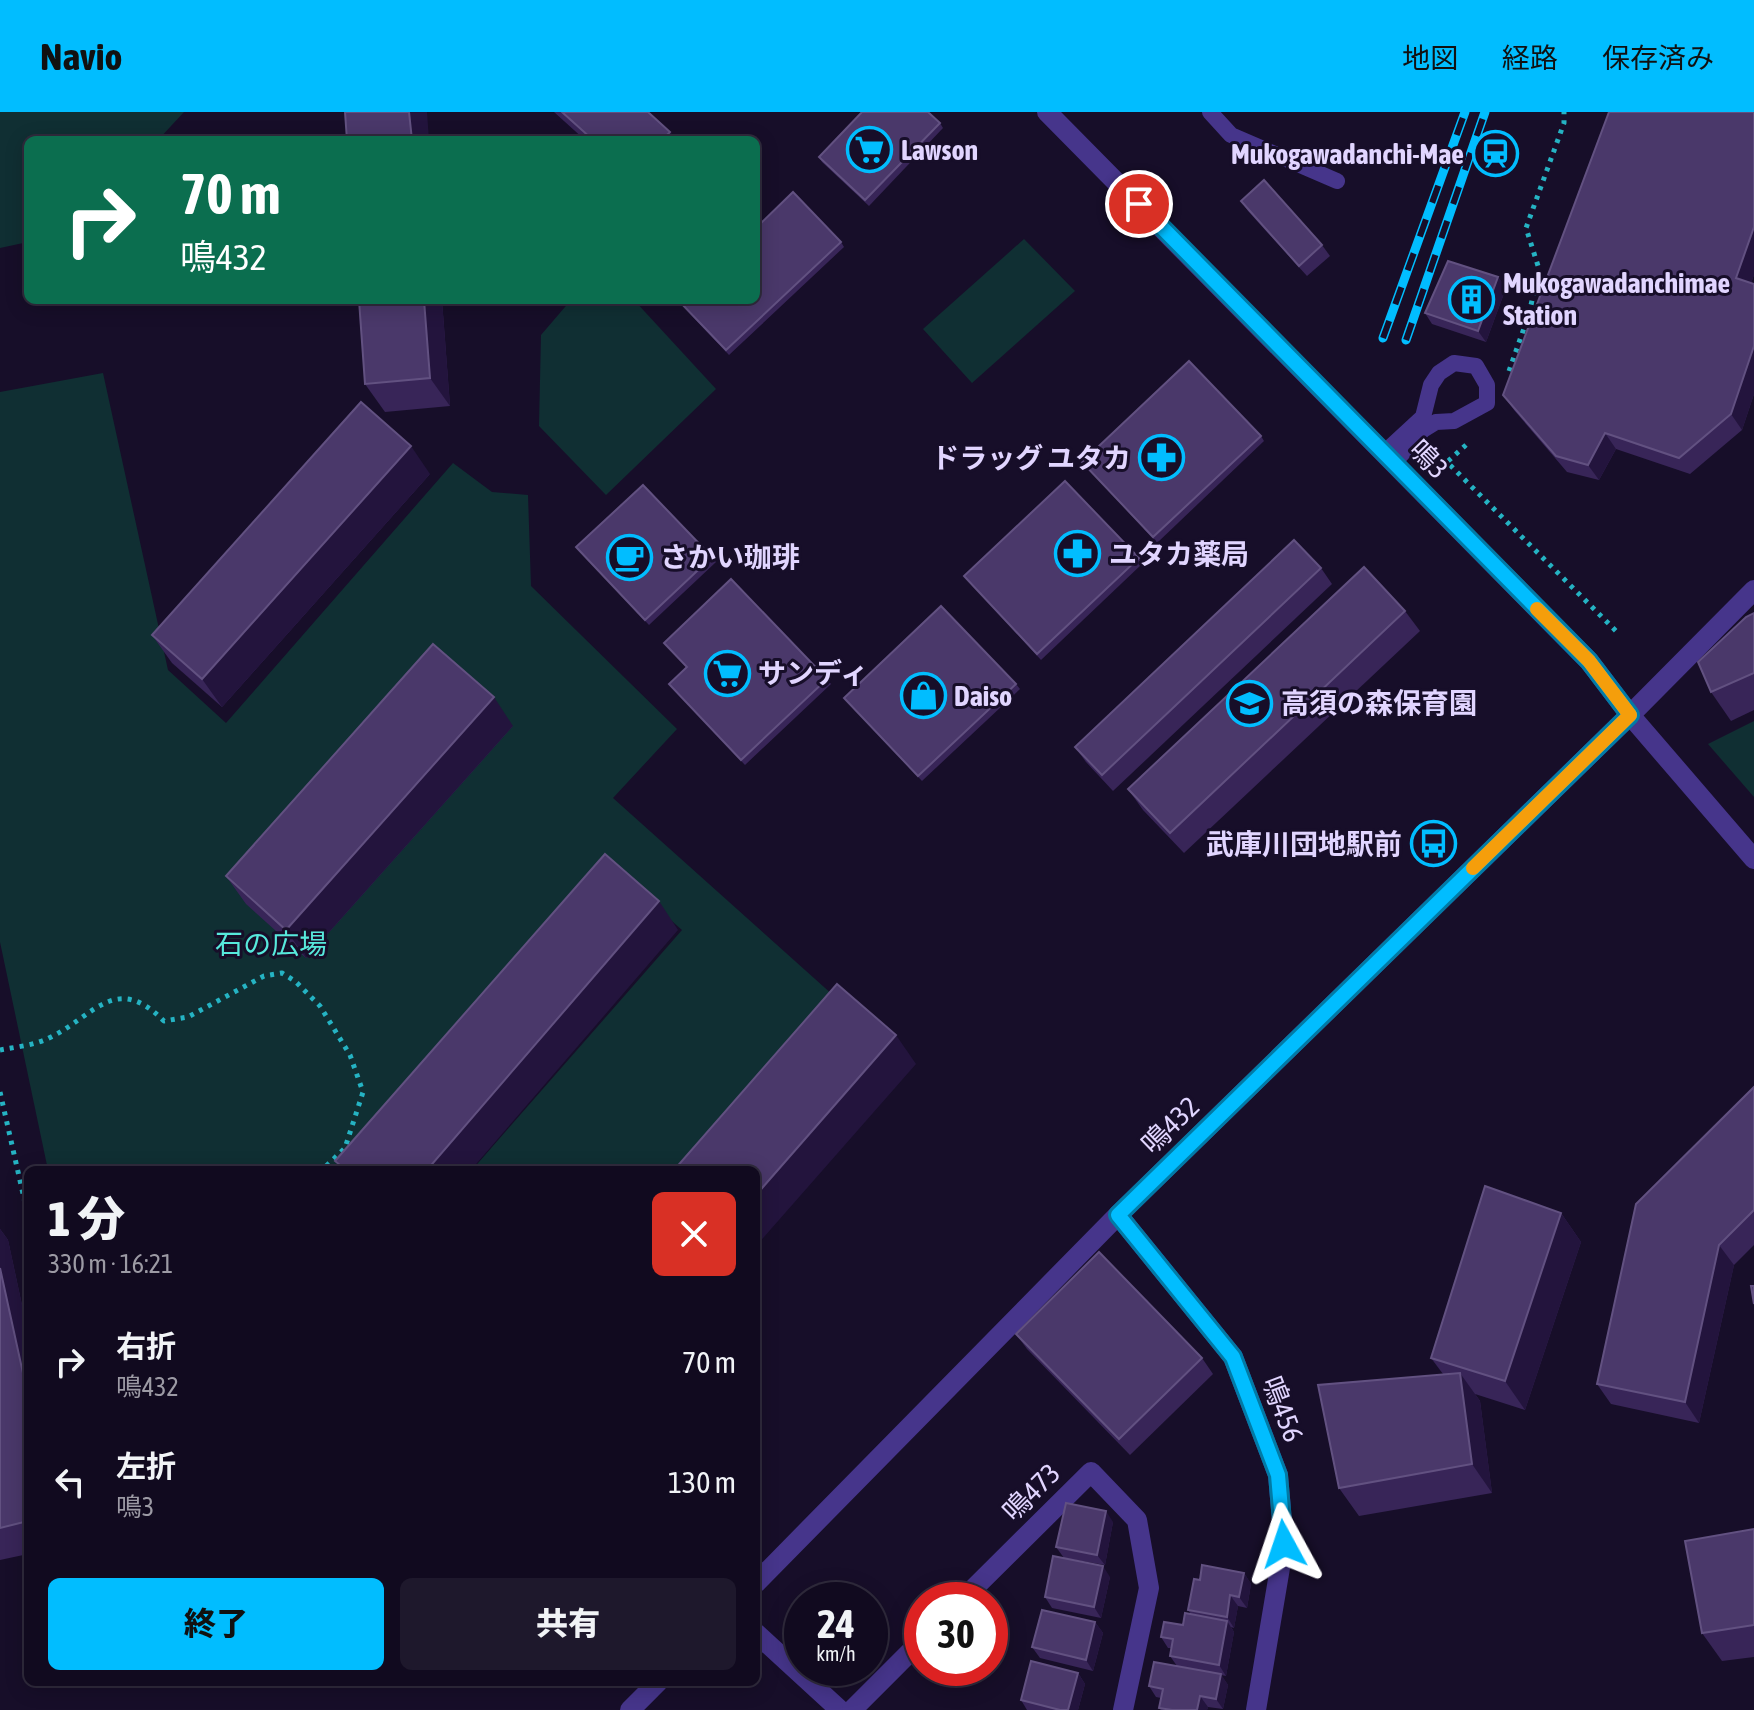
<!DOCTYPE html>
<html lang="ja">
<meta charset="utf-8">
<style>
:root{--surface:#110a1f;--page:#1e182c;--text:#f1f3f6;--muted:#9c9aa4;--line:#302b3d;--accent:#01bdff}
body{margin:0;font-family:"Asap Condensed","Noto Sans JP",sans-serif;background:var(--page);color:var(--text);height:100vh;display:flex;flex-direction:column;font-size:30px;white-space:nowrap}
*{box-sizing:border-box;margin:0}
p{font-size:26px;color:var(--muted)}
.icon{flex:none;width:44px;height:44px;fill:none;stroke:currentColor;stroke-width:2;stroke-linecap:round;stroke-linejoin:round}
.map{position:relative;flex:1;overflow:hidden}
.details{position:absolute;left:24px;top:1054px;width:736px;height:520px;display:flex;flex-direction:column;background:var(--surface);border-radius:12px;box-shadow:0 4px 20px #0003,0 0 0 2px var(--line)}
.details>*{flex:none}
.hud{position:absolute;left:24px;top:24px;width:736px;height:168px;border-radius:12px;box-shadow:0 4px 20px #0003,0 0 0 2px var(--line);background:#0b6e4f;color:#fff;overflow:hidden}
.speed{position:absolute;left:784px;top:1470px;display:flex;gap:16px;font-size:40px;font-weight:700;text-align:center}
.speed>*{display:grid;place-content:center;width:104px;height:104px;border-radius:50%;background:var(--surface);box-shadow:0 4px 20px #0003,0 0 0 2px var(--line);line-height:1}
.speed small{font-size:20px;font-weight:400}
.speed .limit{border:12px solid #d22;background:#fff;color:#111}
.pin{position:absolute;display:grid;place-items:center;width:68px;height:68px;color:#fff;margin:-34px;border:4px solid #fff;border-radius:50%;box-shadow:0 2px 8px #0007}
.me{position:absolute;width:88px;margin:-44px;rotate:355deg;stroke-linejoin:round;filter:drop-shadow(0 0 6px #0008)}
.turn{display:flex;align-items:center;gap:28px;height:168px;padding:0 24px;font-size:36px}
.turn .icon{width:104px;height:104px;stroke-width:2.5}
.turn b{display:block;font-size:56px;line-height:68px}
.round{display:grid;place-items:center;flex:none;width:84px;height:84px;border-radius:12px;background:var(--page)}
.headline{display:flex;align-items:center;justify-content:space-between;height:136px;padding:0 24px}
h1{font-size:48px;font-weight:800;line-height:60px}
.button{display:flex;gap:16px;margin-top:auto;padding:16px 24px}
.button a{flex:1;height:92px;border-radius:12px;background:var(--accent);color:#111;font-size:32px;font-weight:800;line-height:92px;text-align:center}
.button a+a{background:var(--page);color:var(--text)}
ul{padding:0;list-style:none}
li{display:flex;align-items:center;gap:24px;height:120px;padding:0 24px}
li div{flex:1}
li b{display:block;font-size:30px}
li em{font-style:normal}
header{display:flex;align-items:center;gap:48px;box-sizing:border-box;height:112px;padding:0 40px;background:var(--accent);color:#111}
header strong{font-size:38px}
nav{display:flex;gap:44px;margin-inline-start:auto;font-size:28px}
.map>svg:first-child{display:block}
.green{fill:#102f33}
.lines{fill:none;stroke-linecap:round;stroke-linejoin:round}
.path{stroke:#25b3c3;stroke-width:5;stroke-dasharray:4 6;stroke-linecap:butt}
.service{stroke:#46358b;stroke-width:16}
.minor{stroke:#46358b;stroke-width:20}
.tertiary{stroke:#46358b;stroke-width:20}
.rail-casing{stroke:#01bdff;stroke-width:9}
.rail{stroke:#170e29;stroke-width:6;stroke-dasharray:18;stroke-linecap:butt}
.wall{fill:#382558}
.shaded-wall{fill:#23143d}
.building{fill:#4a386a;stroke:#625181;stroke-width:2}
.route-casing{stroke:#017ba6;stroke-width:20}
.route{stroke:#01bdff;stroke-width:14}
.slow{stroke:#f59e0b;stroke-width:14}
.labels{text-anchor:middle;dominant-baseline:central;stroke-width:6;stroke-linejoin:round;paint-order:stroke}
.poi-label{font-size:28px;font-weight:bold;fill:#e1d5ff;stroke:#170e29;text-anchor:start}
.street-label{font-size:28px;fill:#e1d5ff;stroke:#170e29}
.park-label{font-size:28px;fill:#57e9dc;stroke:#170e29}
</style>
<header>
<strong>Navio</strong>
<nav><a>地図</a><a>経路</a><a>保存済み</a></nav>
</header>
<div class="map">
<svg width="1754" height="1598" viewBox="0 0 1754 1598">
<rect width="100%" height="100%" fill="#170e29"/>
<!-- green -->
<g class="green">
<path d="M0 0H184L158 28H28V130L0 136Z"/>
<path d="M1024 127 1075 179 972 271 923 217Z"/>
<path d="M571 188H634L716 277 606 383 539 314 541 223Z"/>
<path d="M103 261 168 558 226 611 453 351 492 380 528 383 531 474 677 617 613 686 853 901 715 1058H472L682 818 624 767 371 1058H48L0 830V280Z"/>
<path d="M1754 609V685L1708 632Z"/>
</g>
<g class="lines">
<!-- path -->
<g class="path">
<path d="M1509 259 1529 202 1539 157 1526 116 1564 11V0"/>
<path d="M1466 333 1447 350 1618 521"/>
<path d="M0 938C16 935 35 933 49 926 95 904 115 860 164 909L188 905 264 864 282 861 295 869 320 894 350 943 363 980 345 1036 322 1058"/>
<path d="M0 980 28 1104"/>
</g>
<!-- service -->
<g class="service">
<path d="M1210 0 1231 23 1337 69"/>
<path d="M1384 341 1423 305 1431 273 1439 261 1454 251 1476 254 1487 273V291L1454 309 1436 310 1423 318 1394 351"/>
</g>
<!-- minor -->
<g class="minor">
<path d="M1630 603 1754 747"/>
<path d="M1118 1103 1233 1245 1278 1363 1284 1432 1256 1598"/>
<path d="M962 1488 1091 1360 1137 1408 1149 1476 1123 1598"/>
<path d="M756 1521 840 1598"/>
<path d="M852 1598 922 1528"/>
</g>
<!-- tertiary -->
<g class="tertiary">
<path d="M1047 0 1589 549 1630 603"/>
<path d="M756 1471 1118 1103 1630 603 1754 478"/>
<path d="M630 1598 658 1570"/>
</g>
<defs>
<g id="rail">
<path d="M1383 226 1465 0"/>
<path d="M1406 228 1485 0"/>
</g>
</defs>
<!-- rail casing -->
<use href="#rail" class="rail-casing"/>
<!-- rail -->
<use href="#rail" class="rail"/>
</g>
<!-- wall -->
<g class="wall">
<path d="M554 0H648L670 20 676 28H585Z"/>
<path d="M1754 0V163L1751 171 1754 172V282L1742 318 1690 362 1616 337 1599 368 1567 360 1514 298 1503 283Z"/>
<path d="M940 11 943 16 869 94 822 50 819 45Z"/>
<path d="M1241 89 1322 133 1330 144 1307 164 1248 99Z"/>
<path d="M841 130 844 135 729 243 677 188H756Z"/>
<path d="M1498 165 1506 176 1486 230 1432 212 1425 201Z"/>
<path d="M359 188H442L450 294 385 300 365 272Z"/>
<path d="M1261 324 1264 329 1157 431 1082 350Z"/>
<path d="M430 362 222 595 172 551 152 523Z"/>
<path d="M576 435 712 445 716 450 649 513Z"/>
<path d="M1139 446 1142 452 1041 548 964 464Z"/>
<path d="M1321 456 1332 472 1113 679 1086 650 1075 635Z"/>
<path d="M1405 499 1420 519 1184 741 1143 698 1128 677Z"/>
<path d="M1754 501V598L1731 609 1711 580Z"/>
<path d="M664 531 827 567 831 572 745 653 669 572 686 555Z"/>
<path d="M1016 572 1020 577 922 669 844 586Z"/>
<path d="M513 614 306 846 246 792 226 764Z"/>
<path d="M1754 975V1133L1734 1153 1699 1311 1611 1292 1597 1272Z"/>
<path d="M1561 1101 1581 1130 1525 1298 1475 1282 1480 1289 1492 1381 1359 1404 1339 1376 1443 1262 1431 1246Z"/>
<path d="M0 1117 8 1128 28 1221V1442L0 1448Z"/>
<path d="M1016 1222 1202 1246 1213 1262 1130 1343 1027 1237Z"/>
<path d="M1113 1410 1105 1453 1064 1446 1056 1435Z"/>
<path d="M1754 1417V1545L1722 1549 1702 1521Z"/>
<path d="M1244 1461 1251 1472 1247 1496 1238 1494 1234 1516 1231 1515 1234 1520 1226 1564 1221 1563 1228 1573 1223 1597 1208 1595 1207 1598H1161L1159 1596 1161 1586 1156 1585 1149 1574 1177 1554 1170 1544 1172 1536H1168L1161 1525 1183 1513 1191 1502 1188 1498 1200 1468Z"/>
<path d="M1110 1465 1101 1506 1052 1496 1045 1485Z"/>
<path d="M1095 1510 1103 1521 1093 1559 1040 1546 1032 1535Z"/>
<path d="M1078 1561 1085 1572 1078 1598H1027L1021 1588Z"/>
</g>
<!-- shaded-wall -->
<g class="shaded-wall">
<path d="M409 0H427L429 28H412Z"/>
<path d="M670 20 676 28H662Z"/>
<path d="M1754 115V163L1747 182 1736 166Z"/>
<path d="M1498 165 1506 176 1486 230 1478 219Z"/>
<path d="M424 188H442L450 294 430 266Z"/>
<path d="M1754 234V282L1742 318 1731 302Z"/>
<path d="M1605 321 1616 337 1599 368 1588 353Z"/>
<path d="M411 334 430 362 222 595 202 567Z"/>
<path d="M494 585 513 614 306 846 286 818Z"/>
<path d="M659 789 678 818 471 1058H427Z"/>
<path d="M896 923 916 952 756 1134V1083Z"/>
<path d="M1561 1101 1581 1130 1525 1298 1505 1269Z"/>
<path d="M0 1117 8 1128 28 1221V1284L0 1156Z"/>
<path d="M1719 1133 1734 1153 1699 1311 1685 1290Z"/>
<path d="M1460 1261 1480 1289 1492 1381 1472 1352Z"/>
<path d="M1106 1399 1113 1410 1105 1453 1097 1443Z"/>
<path d="M1103 1454 1110 1465 1101 1506 1094 1495Z"/>
<path d="M1244 1461 1251 1472 1247 1496 1239 1485Z"/>
<path d="M1230 1483 1238 1494 1234 1516 1227 1505Z"/>
<path d="M1227 1509 1234 1520 1226 1564 1219 1553Z"/>
<path d="M1095 1510 1103 1521 1093 1559 1086 1548Z"/>
<path d="M1078 1561 1085 1572 1078 1598H1068Z"/>
<path d="M1221 1562 1228 1573 1223 1597 1216 1587Z"/>
<path d="M1200 1584 1208 1595 1207 1598H1197Z"/>
</g>
<!-- building -->
<g class="building">
<path d="M345 0H409L412 28H347Z"/>
<path d="M562 0H648L670 20 662 28H593Z"/>
<path d="M862 0H928L940 11 865 88 819 45Z"/>
<path d="M1609 0H1754V115L1736 166 1754 172V234L1731 302 1679 346 1605 321 1588 353 1556 344 1503 283Z"/>
<path d="M1264 68 1322 133 1299 154 1241 89Z"/>
<path d="M793 80 841 130 726 238 678 188H756V116Z"/>
<path d="M1448 149 1498 165 1478 219 1425 201Z"/>
<path d="M359 188H424L430 266 365 272Z"/>
<path d="M1189 249 1261 324 1153 425 1082 350Z"/>
<path d="M361 290 411 334 202 567 152 523Z"/>
<path d="M1065 369 1139 446 1037 542 964 464Z"/>
<path d="M643 373 712 445 645 508 576 435Z"/>
<path d="M1294 428 1321 456 1102 663 1075 635Z"/>
<path d="M1364 455 1405 499 1170 721 1128 677Z"/>
<path d="M731 467 827 567 741 648 669 572 687 555 664 531Z"/>
<path d="M941 494 1016 572 918 664 844 586Z"/>
<path d="M1754 501V561L1711 580 1698 550 1746 505Z"/>
<path d="M433 532 494 585 286 818 226 764Z"/>
<path d="M605 742 659 789 427 1058H346L335 1049Z"/>
<path d="M837 872 896 923 756 1083V1058H674Z"/>
<path d="M1754 975V1098L1719 1133 1685 1290 1597 1272 1636 1092Z"/>
<path d="M1485 1074 1561 1101 1505 1269 1431 1246Z"/>
<path d="M1099 1140 1202 1246 1119 1327 1016 1222Z"/>
<path d="M0 1156 28 1284V1409L0 1416Z"/>
<path d="M1751 1174H1754V1192Z"/>
<path d="M1460 1261 1472 1352 1339 1376 1318 1273Z"/>
<path d="M1066 1391 1106 1399 1097 1443 1056 1435Z"/>
<path d="M1754 1417V1513L1702 1521 1685 1429Z"/>
<path d="M1053 1444 1103 1454 1094 1495 1045 1485Z"/>
<path d="M1202 1453 1244 1461 1239 1485 1230 1483 1227 1505 1188 1498 1194 1467 1200 1468Z"/>
<path d="M1042 1498 1095 1510 1086 1548 1032 1535Z"/>
<path d="M1185 1501 1227 1509 1219 1553 1170 1544 1173 1527 1161 1525 1164 1510 1183 1513Z"/>
<path d="M1031 1549 1078 1561 1068 1598H1060L1021 1588Z"/>
<path d="M1154 1550 1221 1562 1216 1587 1200 1584 1197 1598H1172L1159 1596 1163 1577 1149 1574Z"/>
</g>
<g class="lines">
<defs>
<path id="route" d="M1139 92 1589 549 1630 603 1118 1103 1233 1245 1278 1363 1284 1432"/>
</defs>
<!-- route casing -->
<use href="#route" class="route-casing"/>
<!-- route -->
<use href="#route" class="route"/>
<!-- slow -->
<path class="slow" d="M1473 756 1630 603 1589 549 1537 497"/>
</g>
<!-- icons -->
<defs>
<symbol id="supermarket-ring" viewBox="-11 -11 22 22"><circle r="9.5" fill="#170e29" stroke="#01bdff" stroke-width="1.5"/><path d="M-6-5.5h2.5l.6 2H6L4.5 2H-2.5L-4.4-4H-6ZM-1.5 3.2a1.3 1.3 0 1 0 .1 0ZM3 3.2a1.3 1.3 0 1 0 .1 0Z" fill="#01bdff"/></symbol>
<symbol id="station-ring" viewBox="-11 -11 22 22"><circle r="9.5" fill="#170e29" stroke="#01bdff" stroke-width="1.5"/><path d="M-3-6H3Q5-6 5-4V2Q5 4 3 4L4.5 6H3L1.5 4h-3L-3 6H-4.5L-3 4Q-5 4-5 2V-4Q-5-6-3-6ZM-3.5-4v3h7v-3ZM-3.5 1v1.5H-2V1ZM2 1v1.5H3.5V1Z" fill="#01bdff"/></symbol>
<symbol id="building-ring" viewBox="-11 -11 22 22"><circle r="9.5" fill="#170e29" stroke="#01bdff" stroke-width="1.5"/><path d="M-4-6H4V6H1V3H-1V6H-4ZM-2.5-4.3h1.7v1.8h-1.7ZM.8-4.3h1.7v1.8H.8ZM-2.5-1h1.7V.8h-1.7ZM.8-1h1.7V.8H.8Z" fill="#01bdff"/></symbol>
<symbol id="pharmacy-ring" viewBox="-11 -11 22 22"><circle r="9.5" fill="#170e29" stroke="#01bdff" stroke-width="1.5"/><path d="M-2-6h4v4h4v4h-4v4h-4v-4h-4v-4h4Z" fill="#01bdff"/></symbol>
<symbol id="cafe-ring" viewBox="-11 -11 22 22"><circle r="9.5" fill="#170e29" stroke="#01bdff" stroke-width="1.5"/><path d="M-5.5-4.5H6V0H3Q3 3.5 0 3.5H-2.5Q-5.5 3.5-5.5 0ZM3-3.2v2h1.7v-2ZM-6 4.5H4V6H-6Z" fill="#01bdff"/></symbol>
<symbol id="shop-ring" viewBox="-11 -11 22 22"><circle r="9.5" fill="#170e29" stroke="#01bdff" stroke-width="1.5"/><path d="M-5-2.5h2.3a2.7 3.5 0 0 1 5.4 0H5L5.5 6h-11ZM-1.5-2.5h3a1.5 2.3 0 0 0-3 0Z" fill="#01bdff"/></symbol>
<symbol id="school-ring" viewBox="-11 -11 22 22"><circle r="9.5" fill="#170e29" stroke="#01bdff" stroke-width="1.5"/><path d="M0-5L7-2L0 1L-7-2ZM-4 1L0 2.5L4 1V4Q0 6-4 4Z" fill="#01bdff"/></symbol>
<symbol id="bus-ring" viewBox="-11 -11 22 22"><circle r="9.5" fill="#170e29" stroke="#01bdff" stroke-width="1.5"/><path d="M-5-6H5V4H4V6H2V4H-2V6H-4V4H-5ZM-3.5-4V0h7V-4ZM-3.5 1.2v1.5H-2V1.2ZM2 1.2v1.5H3.5V1.2Z" fill="#01bdff"/></symbol>
</defs>
<g fill-rule="evenodd">
<use href="#supermarket-ring" x="844" y="12" width="51" height="51"/>
<use href="#station-ring" x="1470" y="16" width="51" height="51"/>
<use href="#building-ring" x="1446" y="162" width="51" height="51"/>
<use href="#pharmacy-ring" x="1136" y="320" width="51" height="51"/>
<use href="#pharmacy-ring" x="1052" y="416" width="51" height="51"/>
<use href="#cafe-ring" x="604" y="420" width="51" height="51"/>
<use href="#supermarket-ring" x="702" y="536" width="51" height="51"/>
<use href="#shop-ring" x="898" y="558" width="51" height="51"/>
<use href="#school-ring" x="1224" y="566" width="51" height="51"/>
<use href="#bus-ring" x="1408" y="706" width="51" height="51"/>
</g>
<g class="labels">
<!-- poi labels -->
<g class="poi-label">
<text x="901" y="38">Lawson</text>
<text x="1464" y="42" text-anchor="end">Mukogawadanchi-Mae</text>
<text x="1503" y="171">Mukogawadanchimae<tspan x="1503" dy="32">Station</tspan></text>
<text x="1131" y="346" text-anchor="end">ドラッグ ユタカ</text>
<text x="1109" y="442">ユタカ薬局</text>
<text x="660" y="445">さかい珈琲</text>
<text x="758" y="561">サンディ</text>
<text x="954" y="584">Daiso</text>
<text x="1281" y="591">高須の森保育園</text>
<text x="1402" y="732" text-anchor="end">武庫川団地駅前</text>
</g>
<!-- street labels -->
<g class="street-label">
<text transform="translate(1429 347) rotate(46)">鳴3</text>
<text transform="translate(1170 1013) rotate(-44)">鳴432</text>
<text transform="translate(1283 1297) rotate(69)">鳴456</text>
<text transform="translate(1031 1380) rotate(-45)">鳴473</text>
</g>
<!-- park labels -->
<g class="park-label">
<text x="271" y="832">石の広場</text>
</g>
</g>
</svg>
<div class="speed"><div>24<small>km/h</small></div><div class="limit">30</div></div>
<div class="pin" style="left:1139px;top:92px;background:#d93025"><svg class="icon" aria-label="arrive" viewBox="0 0 24 24"><path d="M6 21V4h12l-3 4 3 4H6"/></svg></div>
<svg class="me" style="left:1284px;top:1432px" viewBox="-20 -20 40 40"><path d="M0-17L14 15 0 8-14 15z" fill="#01bdff" stroke="#fff" stroke-width="4"/></svg>
<div class="hud">
<div class="turn"><svg class="icon" aria-label="right" viewBox="0 0 24 24"><path d="M7 20v-9h11M14 6l5 5-5 5"/></svg><div><b>70 m</b>鳴432</div></div>
</div>
<section class="details">
<div class="headline"><div><h1>1 分</h1><p>330 m · 16:21</p></div><a class="round" style="background:#d93025;color:#fff"><svg class="icon" aria-label="close" viewBox="0 0 24 24"><path d="M6 6l12 12M18 6L6 18"/></svg></a></div>
<ul>
<li><svg class="icon" aria-label="right" viewBox="0 0 24 24"><path d="M7 20v-9h11M14 6l5 5-5 5"/></svg><div><b>右折</b><p>鳴432</p></div><em>70 m</em></li>
<li><svg class="icon" aria-label="left" viewBox="0 0 24 24"><path d="M17 20v-9H6M10 6l-5 5 5 5"/></svg><div><b>左折</b><p>鳴3</p></div><em>130 m</em></li>
</ul>
<div class="button"><a>終了</a><a>共有</a></div>
</section>
</div>
